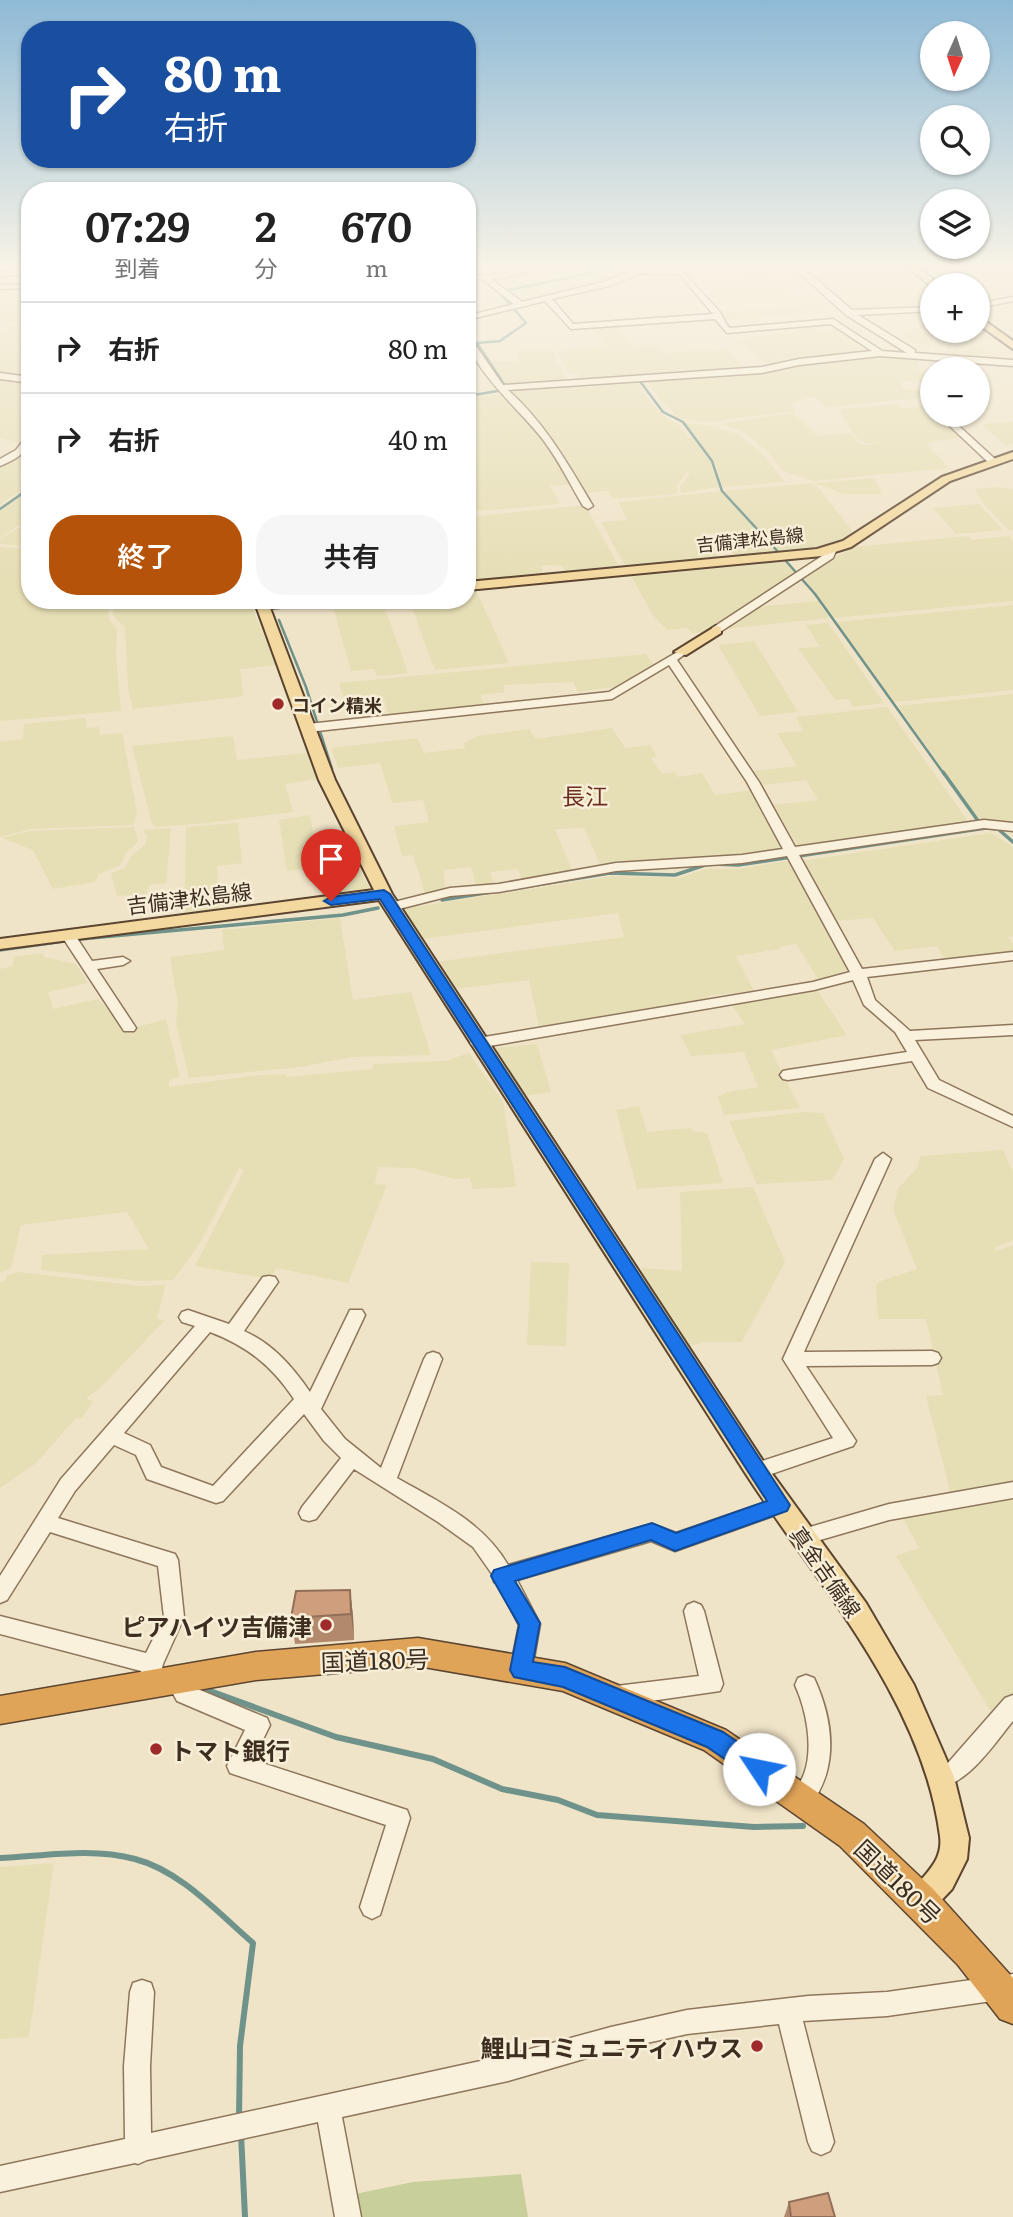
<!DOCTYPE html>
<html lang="ja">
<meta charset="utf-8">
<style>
:root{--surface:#fff;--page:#f6f6f6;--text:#222;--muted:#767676;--line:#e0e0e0;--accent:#b45309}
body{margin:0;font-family:Literata,"Noto Sans JP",serif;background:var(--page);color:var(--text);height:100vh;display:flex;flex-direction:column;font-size:26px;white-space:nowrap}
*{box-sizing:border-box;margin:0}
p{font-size:23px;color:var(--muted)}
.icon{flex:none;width:38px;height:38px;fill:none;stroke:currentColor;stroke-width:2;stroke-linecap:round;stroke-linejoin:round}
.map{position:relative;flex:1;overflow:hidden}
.drawer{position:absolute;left:21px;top:182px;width:455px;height:427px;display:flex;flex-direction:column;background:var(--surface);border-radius:28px;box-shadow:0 2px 5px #0004}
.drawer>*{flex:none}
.hud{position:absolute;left:21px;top:21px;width:455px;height:147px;border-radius:28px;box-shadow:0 2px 5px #0004;background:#1a4fa0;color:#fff;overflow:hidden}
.needle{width:46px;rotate:183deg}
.controls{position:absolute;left:920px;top:21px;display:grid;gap:14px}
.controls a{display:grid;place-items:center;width:70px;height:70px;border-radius:50%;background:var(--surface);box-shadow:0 2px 5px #0004;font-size:35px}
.pin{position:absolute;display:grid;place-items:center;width:60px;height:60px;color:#fff;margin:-72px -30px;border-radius:50% 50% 50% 0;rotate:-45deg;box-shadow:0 0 7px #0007}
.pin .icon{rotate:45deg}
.me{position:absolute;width:77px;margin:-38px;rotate:304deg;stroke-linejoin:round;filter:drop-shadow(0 0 5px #0008)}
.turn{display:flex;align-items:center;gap:24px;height:147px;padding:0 28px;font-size:32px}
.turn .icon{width:91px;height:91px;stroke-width:2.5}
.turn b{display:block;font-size:49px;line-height:60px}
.eta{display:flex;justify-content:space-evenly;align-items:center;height:119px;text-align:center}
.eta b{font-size:42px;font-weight:600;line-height:49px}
.cta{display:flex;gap:14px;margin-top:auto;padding:14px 28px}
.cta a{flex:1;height:80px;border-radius:28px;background:var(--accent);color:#fff;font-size:28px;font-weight:600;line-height:80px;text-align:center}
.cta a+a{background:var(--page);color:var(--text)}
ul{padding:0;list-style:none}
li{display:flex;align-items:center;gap:21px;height:91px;padding:0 28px;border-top:2px solid var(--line)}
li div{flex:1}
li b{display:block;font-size:26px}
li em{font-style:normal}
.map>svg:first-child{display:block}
.farmland{fill:#e6deb5}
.green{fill:#c9cf9b}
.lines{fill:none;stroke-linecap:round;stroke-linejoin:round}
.stream-far2{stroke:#6f938a;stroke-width:2.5}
.stream-far1{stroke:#6f938a;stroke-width:3.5}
.stream{stroke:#6f938a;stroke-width:6}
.minor-casing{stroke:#8d765c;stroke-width:3}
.major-casing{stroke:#5b4430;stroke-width:4}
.highway-casing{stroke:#5b4430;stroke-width:3}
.minor{fill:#faf1dc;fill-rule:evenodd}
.major{fill:#f3d9a0;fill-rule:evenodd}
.highway{fill:#e0a458;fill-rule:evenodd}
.wall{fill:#b2896c}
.shaded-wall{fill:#916f58}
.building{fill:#cf9f7d;stroke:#916f58;stroke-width:2}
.route{fill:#1a73e8;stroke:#114b97;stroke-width:2}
.poi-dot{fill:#9e2a2b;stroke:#f7eed8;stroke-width:2.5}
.labels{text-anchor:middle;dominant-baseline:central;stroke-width:5;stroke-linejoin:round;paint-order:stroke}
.far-street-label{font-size:18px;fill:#3d2e20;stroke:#f7eed8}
.far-poi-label{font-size:18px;font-weight:bold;fill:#3d2e20;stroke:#f7eed8;text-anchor:start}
.street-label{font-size:21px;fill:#3d2e20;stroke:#f7eed8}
.neighbourhood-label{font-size:23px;fill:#6b2e1e;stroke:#f7eed8}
.near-poi-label{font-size:24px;font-weight:bold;fill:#3d2e20;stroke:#f7eed8;text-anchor:end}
.near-street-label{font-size:24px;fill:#3d2e20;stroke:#f7eed8}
</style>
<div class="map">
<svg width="1013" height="2217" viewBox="0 0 1013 2217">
<rect width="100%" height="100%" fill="#f0e4c8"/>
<!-- farmland -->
<g class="farmland">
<path d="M828 268H899L850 271 904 269 933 292V307L852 311 821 281 809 275 835 274Z"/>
<path d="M923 268H1013V290L1001 289 1013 298 978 305V285H945Z"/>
<path d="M767 276 782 291H789L794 297 808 296 813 300 733 305 730 301 710 303 703 298 715 296 704 282Z"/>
<path d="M528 284 541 285 558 294 522 302 505 291Z"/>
<path d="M30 287V322L0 323V288Z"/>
<path d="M821 304 830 312 722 320 717 311Z"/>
<path d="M30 324V379L0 375V333L6 325Z"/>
<path d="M615 324 633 346 658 344 661 353 728 349 746 370 583 382 577 373 569 374 557 351 607 346 591 327Z"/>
<path d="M811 324 820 331 842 329 875 352 793 362 761 344 789 362 771 367 735 339 749 341 746 337 803 332 797 325Z"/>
<path d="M931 327 934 334 930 348 905 338 902 330Z"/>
<path d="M978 328 992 339 975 343 991 354 950 357 946 348H934L936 331Z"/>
<path d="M552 350 569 382 506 386 490 361H518V351Z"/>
<path d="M887 355 917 359 919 371H930L932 382 901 381 903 390 933 391V397L827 407 813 396 790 404 795 411 708 422 678 418 661 401 647 381 757 373 805 364Z"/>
<path d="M0 377 30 381V432L23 444 0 438Z"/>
<path d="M637 383 653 405 668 420 677 423 688 437 674 440 693 437 711 462 720 487 681 493 680 486 689 475 688 471 677 486 678 494 613 499 607 491 584 493 539 422 508 392Z"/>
<path d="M502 393 542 435 573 484 550 486 560 504 467 512 468 398Z"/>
<path d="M898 404 901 408 932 406 933 415H941L963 437 926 443 949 468 813 481 783 471 767 451 744 432 720 424 793 413 818 436 850 433 859 443 864 445 888 442 867 443 858 440 838 409Z"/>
<path d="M1013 422V444L1005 445 981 424Z"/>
<path d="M685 423 711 426 738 434 761 452 785 482 723 487 715 462Z"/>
<path d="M30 454V484L0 505V465Z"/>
<path d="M874 478 882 494H844L814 483Z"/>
<path d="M811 483 817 486 854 533 833 545 784 556 724 491Z"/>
<path d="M997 487 1013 489V530H1009L982 502 975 489Z"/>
<path d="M30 489V518L0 538V511Z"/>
<path d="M721 491 780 556 739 560 714 533 700 534 722 561 627 569 601 522 627 520 618 502Z"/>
<path d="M979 504 1003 530 956 534 933 508Z"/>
<path d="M585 505 621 570 569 575 562 566 548 565 541 567 545 577 467 584V517Z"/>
<path d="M30 521V547L0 544V539Z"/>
<path d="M968 536 971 540 1009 536 1013 541V601L834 618 803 576 853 547Z"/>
<path d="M0 547 30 549V600H107L109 620 117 629 116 657 121 711 0 721Z"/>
<path d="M786 562 797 574 708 632 692 633 687 628 667 630 653 615 631 576Z"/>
<path d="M476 590 509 663 435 670 409 600H467V591Z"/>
<path d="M114 600H249L276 665 240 669 243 695 238 697 133 709 128 689 125 628 113 615Z"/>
<path d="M382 600 408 673 377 676 374 669 351 671 332 604Z"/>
<path d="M818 601 829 618 724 629 757 607Z"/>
<path d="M1013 605V690L894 702 836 622Z"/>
<path d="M828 623 884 703 853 707 848 699 835 700 824 684 798 648 820 647 806 625Z"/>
<path d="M754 641 798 712 760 716 718 645Z"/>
<path d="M646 654 656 668 628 685 578 692 573 682 503 685 505 692 480 695 486 709 389 719 385 702 346 705 339 683Z"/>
<path d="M1013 694V826L981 823 898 706Z"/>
<path d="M887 707 970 824 799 849 774 805 818 800 806 780 763 785 754 771 797 766 777 733 803 731 796 717Z"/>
<path d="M86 718V728L99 727 100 735 122 733 137 812 133 825 31 829 0 837V742L23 739 24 724Z"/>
<path d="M612 728 625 748 650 745 657 757 651 758 662 774 675 772 678 777 702 773 715 795 752 790 786 850 602 868 584 828 555 829 574 875 523 883 518 869 490 872 495 886 477 888 471 867 444 870 445 892 426 897 413 855 402 856 394 826 429 822 423 800 392 803 380 763 338 768 331 748 417 738 424 753 465 748 464 743 478 736 529 729 536 739Z"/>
<path d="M233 736 237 760 307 753 317 779 285 784 293 812 208 823 157 827 152 824 132 746Z"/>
<path d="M310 815 316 848 345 844 372 892 324 898 315 868 287 871 279 820Z"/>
<path d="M238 823 242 863 217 866 219 913 184 917 186 827Z"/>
<path d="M134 827 138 842 126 853 121 865 99 874 95 882 53 889 33 850 2 838 30 831Z"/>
<path d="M171 828 166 883 149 885 147 894 117 896 111 873 125 868 131 856 145 845 147 836 143 830Z"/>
<path d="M991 833 1013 847V936L1008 937 1013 944V953L946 961 937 946 895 951 873 918 835 921 801 861Z"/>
<path d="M793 860 851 969 818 979 796 944 783 946 779 949 736 956 754 991 710 995 708 998 631 1014 539 1026 529 980 454 989 435 962 624 937 618 913 421 939 402 909 613 876 679 878 706 869H738Z"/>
<path d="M340 918 353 1000 411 992 431 1055 352 1057 300 1067 189 1078 176 1023 178 1005 170 957 224 950 222 930Z"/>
<path d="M43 953 44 957 76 964 88 983 48 992 53 1009 98 999 127 1030 166 1019 180 1077 169 1080V1087L251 1076 286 1074 287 1077 372 1069 374 1064 445 1061 469 1053 503 1102 516 1187 473 1189 470 1178 455 1179 413 1168 378 1167 375 1184 387 1185 348 1283 277 1268 269 1279 195 1266 244 1170 239 1168 200 1243 173 1280 138 1281 41 1270 42 1255 149 1249 127 1212 21 1225 11 1268 0 1272V969L13 966 14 957Z"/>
<path d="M817 990 847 1035 771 1050 800 1108 724 1115 718 1097 728 1092 758 1087 744 1052 691 1056 680 1035 745 1024 731 1004Z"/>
<path d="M537 1044 551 1092 524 1096 494 1048Z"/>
<path d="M639 1106 647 1132 691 1128 692 1131 707 1133 723 1183 637 1189 616 1110Z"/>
<path d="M803 1112 823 1113 844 1159 832 1180 757 1184 729 1121Z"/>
<path d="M1003 1150 1013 1172V1240L994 1248 996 1251 1013 1245V1488L960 1497 950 1491 926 1396 943 1395 926 1319H878L876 1286 878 1282 917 1269 893 1209 898 1189 918 1167 920 1156Z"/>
<path d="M753 1187 785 1262 742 1342H704L687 1347 641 1277 642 1268 682 1271 680 1192Z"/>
<path d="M531 1262 569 1263 566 1346 527 1345Z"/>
<path d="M18 1272 140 1286 165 1285 157 1319 165 1320 100 1388 86 1398 93 1402 82 1418H76L36 1463 0 1488V1282L6 1280V1276Z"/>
<path d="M1013 1497V1694L997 1721 896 1556 919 1548 902 1516Z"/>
<path d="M54 1863 29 2037 0 2039V1867Z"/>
</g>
<!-- green -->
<path class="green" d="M521 2174 528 2217H359L355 2194 413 2182Z"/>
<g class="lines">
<!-- stream-far2 -->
<g class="stream-far2">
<path d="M884 339 899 348 904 356"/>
<path d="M639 380 663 412 683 422 712 461 722 491 781 555"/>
<path d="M593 384 623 382"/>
<path d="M507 389 477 343 500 341 526 323 499 292 613 268"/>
<path d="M467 396 504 390"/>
<path d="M0 509 30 488"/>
<path d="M786 561 815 594 944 774"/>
<path d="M279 620 306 687 332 769"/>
</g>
<!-- stream-far1 -->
<g class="stream-far1">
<path d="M943 772 981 825"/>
<path d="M714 864 738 865 986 828 998 829 1013 842"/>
<path d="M442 900 610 873 675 875 705 865"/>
<path d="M80 939 343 915 378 908"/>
<path d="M0 950 64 941"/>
</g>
<!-- stream -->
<g class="stream">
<path d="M199 1687 336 1737 433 1759 502 1789 558 1800 597 1815 754 1827 803 1826"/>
<path d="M0 1858C44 1856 92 1847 135 1859 181 1871 218 1913 253 1943L240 2046 239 2118"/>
<path d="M241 2134 245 2217"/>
</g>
<defs>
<g id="minor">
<path d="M526 268H540L508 277 491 279 522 302 603 282 640 268 681 270 719 311 729 328 833 319 882 351 907 353 846 315 794 268H803L852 310 933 307V311L858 315 915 350V353L1013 360V366L880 356 799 365 762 373 508 390C545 423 568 464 593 506L588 509 583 506C570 484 559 461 544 441 524 413 467 367 467 333L503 385 762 367 799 359 872 351 831 324 727 333 715 319 571 329 545 301 467 320V316L514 304 482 279 467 280V276L508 273ZM641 273 679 274 713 314 573 324 552 299 609 286Z"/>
<path d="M30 271V275L0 276V272Z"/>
<path d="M30 284V288L0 289V285Z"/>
<path d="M1013 297V301L978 308V304Z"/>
<path d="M0 373 30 377V383L0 379Z"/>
<path d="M933 396V409L923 400Z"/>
<path d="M938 415H947L995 459V463H989Z"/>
<path d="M30 432C30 452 17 459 0 466V459L16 450Z"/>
<path d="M828 547 837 549 833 558 720 632H712V628L825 554Z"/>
<path d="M679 651 685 654 677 660 759 782 795 847 984 820 1013 823V831L984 828 799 855 862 969 1013 952V960L867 977 875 1000 910 1031 1013 1025V1035L915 1040 939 1080 1013 1116V1127L928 1088 912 1061 788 1080 783 1079 780 1075 783 1071 788 1070 907 1052 895 1032 864 1005 853 980 814 990 478 1048 473 1046 470 1043 478 1038 813 982 850 972 787 856 742 863 616 871 499 892 450 896 391 911 384 907 386 904 450 888 499 884 616 863 742 855 783 849 747 782 669 665 612 699 308 732 302 728 308 724 609 692Z"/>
<path d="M68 931 73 932 92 961 123 957 130 961 123 965 97 969 136 1028 134 1031H124L61 935Z"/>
<path d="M883 1153 891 1159 804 1352 932 1351 938 1353 941 1358 938 1363 932 1365 806 1366 856 1441 853 1446 757 1479 750 1477 747 1471 750 1465 833 1438 783 1359 875 1159Z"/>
<path d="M269 1276 275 1277 278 1282 244 1331C273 1344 292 1366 310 1392L350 1310H362L365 1315 321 1409 345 1439 381 1468 424 1359 427 1354 433 1352 439 1354 442 1359 397 1478C439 1502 483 1522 508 1565L652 1524 676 1533 780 1497 787 1499 790 1505 787 1511 675 1551 651 1541 517 1580 540 1624 532 1670 529 1677 521 1680 513 1677 510 1670 519 1625 497 1583 494 1582 492 1574 473 1547 438 1522 354 1469 316 1519 309 1521 302 1519 299 1513 302 1507 341 1458 324 1441 304 1414 223 1501 216 1503 147 1479 136 1455 114 1445 75 1491 58 1518 175 1554 178 1560 184 1617 163 1664 159 1681 151 1684 143 1681 141 1671 0 1634V1616L146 1653 164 1617 158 1566 50 1532 7 1600 0 1603V1576L61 1479 195 1326 182 1322 179 1317 182 1312 188 1310 229 1324 263 1277ZM210 1332C247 1346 272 1366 294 1399L213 1486 161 1467 150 1445 124 1433Z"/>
<path d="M1013 1482V1498L889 1520 803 1545 796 1543 793 1537 796 1531 803 1529 889 1504Z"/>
<path d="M694 1602 701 1605 704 1611 723 1684 720 1691 616 1706 608 1703 605 1696 608 1689 616 1686 699 1676 684 1611 687 1605Z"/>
<path d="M176 1669 184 1672 193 1687 267 1718 270 1725 253 1760 407 1810 410 1818 380 1915 372 1919 364 1915 360 1907 386 1825 230 1773 227 1766 245 1730 177 1701 165 1679 168 1672Z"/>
<path d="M806 1675 814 1678C827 1706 835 1740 827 1771 824 1784 817 1795 811 1807L803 1810 795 1807 792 1799C795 1790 801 1782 804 1774 814 1747 806 1709 795 1685L798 1678Z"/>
<path d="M1013 1695V1721C996 1741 961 1796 932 1784L929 1777 932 1770 947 1764 1005 1698Z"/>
<path d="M1013 1974V1998L887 2016 803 2021 834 2142 830 2151 821 2155 812 2151 808 2142 779 2024 687 2034 611 2051 508 2081 342 2117 361 2217H335L318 2122 147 2160 138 2164 135 2163 0 2192V2166L125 2139 124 2066 130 1992 133 1983 142 1980 151 1983 154 1992 150 2066 151 2133 508 2055 611 2027 687 2010 808 1996 887 1992Z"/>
</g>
<g id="major">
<path d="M909 268H919L940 285 932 287Z"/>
<path d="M978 316 1013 341V349L978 324Z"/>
<path d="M1013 452V459L950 481 851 547 822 556 467 590V582L817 549 843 541 942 477Z"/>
<path d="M254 600H320L314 604 270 608 335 780 392 894 765 1464 866 1603 914 1685 954 1777 969 1838 967 1859 952 1889 931 1911 921 1915 911 1911 907 1901C917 1877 944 1866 940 1836 922 1698 816 1583 744 1471 622 1280 501 1090 379 900L0 949V939L374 890 319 780Z"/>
<path d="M716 626 721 627V633L686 655 674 652Z"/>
</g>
<path id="highway" d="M418 1638 565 1663 726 1730 864 1824 933 1889 1013 1978V2024L1000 2019 958 1965 840 1846 704 1750 563 1691 418 1666 256 1680 0 1724V1696L256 1652Z"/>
</defs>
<!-- minor casing -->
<use href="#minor" class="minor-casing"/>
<!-- major casing -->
<use href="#major" class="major-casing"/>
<!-- highway casing -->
<use href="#highway" class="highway-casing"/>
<!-- minor -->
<use href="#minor" class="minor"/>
<!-- major -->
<use href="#major" class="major"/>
<!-- highway -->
<use href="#highway" class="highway"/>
</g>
<!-- wall -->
<g class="wall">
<path d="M350 1590 353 1616 354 1640 295 1644 291 1618Z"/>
<path d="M789 2202 835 2217H784Z"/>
</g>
<!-- shaded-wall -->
<path class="shaded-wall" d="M350 1590 353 1616 354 1640 351 1614Z"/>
<!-- building -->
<g class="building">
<path d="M350 1590 351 1614 291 1618 296 1591Z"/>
<path d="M828 2193 835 2217H791L789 2202Z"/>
</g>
<!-- sky -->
<linearGradient id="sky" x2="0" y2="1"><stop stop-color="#8fbad6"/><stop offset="0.46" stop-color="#f8f3e6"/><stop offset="1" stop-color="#f8f3e6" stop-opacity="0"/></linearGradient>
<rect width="1013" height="579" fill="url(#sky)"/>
<!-- route -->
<path class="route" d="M384 890 390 894 790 1505 787 1511 675 1551 651 1540 515 1581 540 1623 533 1662 565 1667 723 1732 767 1762 770 1769 767 1777 759 1780 751 1777 707 1747 563 1687 514 1677 510 1670 519 1625 491 1576 494 1570 652 1523 676 1533 767 1501 380 899 331 905 324 901 331 897Z"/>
<!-- markers -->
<g class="poi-dot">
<circle cx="278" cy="704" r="7"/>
<circle cx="326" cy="1625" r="7"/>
<circle cx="156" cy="1749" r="7"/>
<circle cx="757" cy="2046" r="7"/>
</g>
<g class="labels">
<!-- far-street labels -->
<g class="far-street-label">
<text transform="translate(750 539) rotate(-6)">吉備津松島線</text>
</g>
<!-- far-poi labels -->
<g class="far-poi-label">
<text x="292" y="704">コイン精米</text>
</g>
<!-- street labels -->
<g class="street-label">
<text transform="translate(189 897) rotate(-7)">吉備津松島線</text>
<text transform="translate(827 1571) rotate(55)">真金吉備線</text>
</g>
<!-- neighbourhood labels -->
<g class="neighbourhood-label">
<text x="585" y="795">長江</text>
</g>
<!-- near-poi labels -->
<g class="near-poi-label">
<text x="312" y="1625">ピアハイツ吉備津</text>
<text x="170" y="1749" text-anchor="start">トマト銀行</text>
<text x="743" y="2046">鯉山コミュニティハウス</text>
</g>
<!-- near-street labels -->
<g class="near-street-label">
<text transform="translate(375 1659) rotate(-2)">国道180号</text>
<text transform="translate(899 1881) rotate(44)">国道180号</text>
</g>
</g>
</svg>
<div class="controls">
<a><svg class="needle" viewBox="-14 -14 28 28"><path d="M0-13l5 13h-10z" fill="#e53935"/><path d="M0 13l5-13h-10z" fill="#767676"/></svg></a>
<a><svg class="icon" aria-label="search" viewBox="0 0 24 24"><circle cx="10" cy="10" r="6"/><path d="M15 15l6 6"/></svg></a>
<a><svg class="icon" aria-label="layers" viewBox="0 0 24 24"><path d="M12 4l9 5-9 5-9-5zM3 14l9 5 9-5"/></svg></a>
<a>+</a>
<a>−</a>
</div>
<div class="pin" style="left:331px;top:901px;background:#d93025"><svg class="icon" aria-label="arrive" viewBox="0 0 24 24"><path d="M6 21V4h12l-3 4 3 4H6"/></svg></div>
<svg class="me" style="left:759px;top:1769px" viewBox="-20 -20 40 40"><circle r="19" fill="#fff"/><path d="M0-13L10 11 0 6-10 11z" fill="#1a73e8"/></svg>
<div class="hud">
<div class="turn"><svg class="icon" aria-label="right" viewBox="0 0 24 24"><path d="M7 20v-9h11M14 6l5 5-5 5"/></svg><div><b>80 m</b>右折</div></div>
</div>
<section class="drawer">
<div class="eta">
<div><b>07:29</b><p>到着</p></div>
<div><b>2</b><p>分</p></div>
<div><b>670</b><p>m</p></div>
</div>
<ul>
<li><svg class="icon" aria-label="right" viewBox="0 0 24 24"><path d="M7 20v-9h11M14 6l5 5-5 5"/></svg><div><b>右折</b></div><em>80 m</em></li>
<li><svg class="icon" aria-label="right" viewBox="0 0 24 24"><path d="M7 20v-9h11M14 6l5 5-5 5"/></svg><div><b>右折</b></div><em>40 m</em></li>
</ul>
<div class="cta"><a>終了</a><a>共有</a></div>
</section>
</div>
